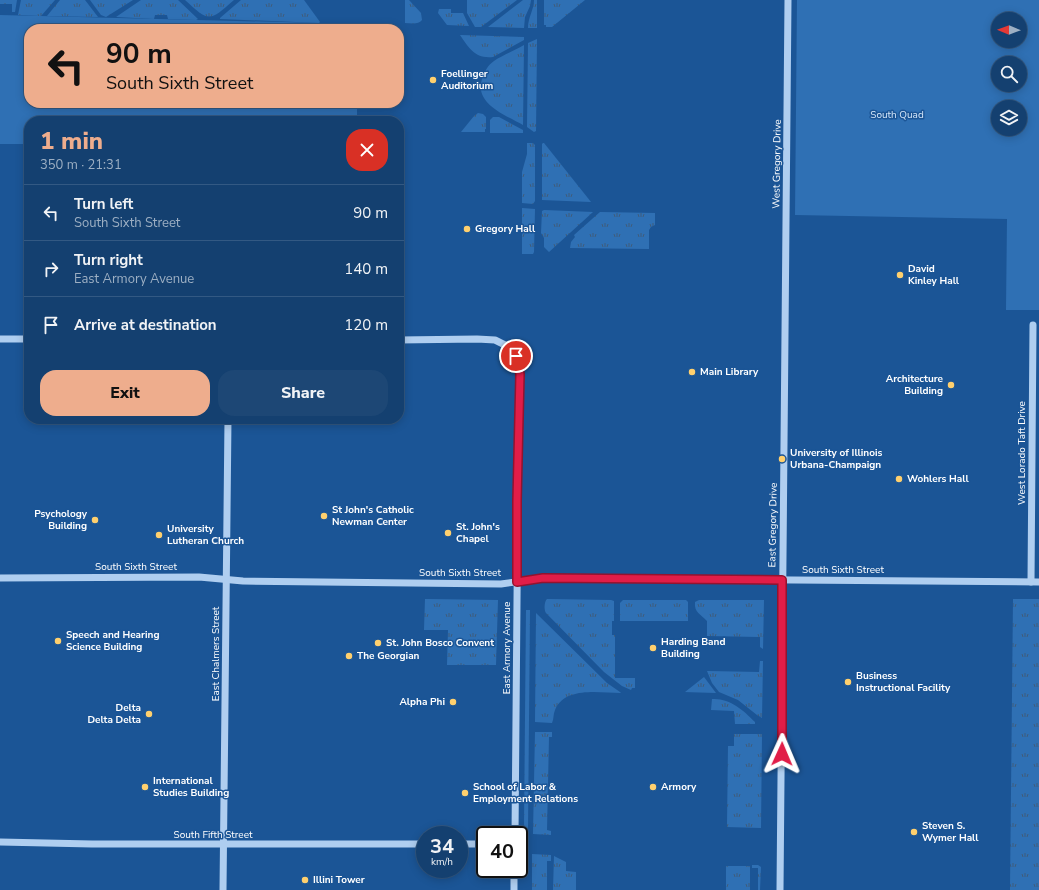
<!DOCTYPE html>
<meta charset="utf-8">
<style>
:root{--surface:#144070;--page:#1d4775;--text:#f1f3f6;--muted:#9dafc3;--line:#335983;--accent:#eead8d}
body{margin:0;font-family:"Nunito Sans",sans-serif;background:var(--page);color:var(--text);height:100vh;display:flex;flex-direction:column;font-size:15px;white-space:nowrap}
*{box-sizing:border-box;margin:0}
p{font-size:13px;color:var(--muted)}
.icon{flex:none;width:22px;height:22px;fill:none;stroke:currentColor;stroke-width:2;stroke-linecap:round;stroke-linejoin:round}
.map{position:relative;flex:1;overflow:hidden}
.details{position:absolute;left:24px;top:116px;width:380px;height:308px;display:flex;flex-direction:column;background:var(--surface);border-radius:16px;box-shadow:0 2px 10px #0003,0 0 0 1px var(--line)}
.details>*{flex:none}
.guide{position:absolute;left:24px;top:24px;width:380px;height:84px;border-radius:16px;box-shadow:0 2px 10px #0003,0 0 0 1px var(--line);background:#eead8d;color:#111;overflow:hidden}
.needle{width:26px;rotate:271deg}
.tools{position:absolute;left:991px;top:12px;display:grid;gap:8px}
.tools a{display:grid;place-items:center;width:36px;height:36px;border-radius:50%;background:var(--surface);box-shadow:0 2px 10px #0003,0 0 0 1px var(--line);font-size:20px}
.speed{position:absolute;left:416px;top:826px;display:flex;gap:8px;font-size:20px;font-weight:700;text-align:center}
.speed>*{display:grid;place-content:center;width:52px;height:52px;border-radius:50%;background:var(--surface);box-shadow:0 2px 10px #0003,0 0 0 1px var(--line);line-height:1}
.speed small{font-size:10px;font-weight:400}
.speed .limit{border:2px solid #111;border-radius:6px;background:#fff;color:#111}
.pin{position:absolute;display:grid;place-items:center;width:34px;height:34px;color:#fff;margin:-17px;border:2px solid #fff;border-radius:50%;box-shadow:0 1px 4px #0007}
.me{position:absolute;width:44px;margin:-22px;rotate:1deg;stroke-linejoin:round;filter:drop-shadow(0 0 3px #0008)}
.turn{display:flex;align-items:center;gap:14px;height:84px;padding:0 16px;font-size:18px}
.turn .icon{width:52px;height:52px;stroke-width:2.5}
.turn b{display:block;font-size:28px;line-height:34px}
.round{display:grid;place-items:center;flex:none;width:42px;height:42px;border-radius:16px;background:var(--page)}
.headline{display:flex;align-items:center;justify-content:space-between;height:68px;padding:0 16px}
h1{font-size:24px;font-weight:800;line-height:30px;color:var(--accent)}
.primary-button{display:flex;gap:8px;margin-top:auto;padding:8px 16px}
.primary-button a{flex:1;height:46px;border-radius:16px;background:var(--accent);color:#111;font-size:16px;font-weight:800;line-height:46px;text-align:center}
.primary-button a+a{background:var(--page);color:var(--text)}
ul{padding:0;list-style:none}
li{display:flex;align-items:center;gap:12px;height:56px;padding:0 16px;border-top:1px solid var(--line)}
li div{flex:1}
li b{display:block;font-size:15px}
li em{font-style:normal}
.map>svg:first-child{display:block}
.grass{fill:url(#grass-tufts)}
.park{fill:#2f70b4;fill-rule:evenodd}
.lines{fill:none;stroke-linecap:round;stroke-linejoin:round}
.minor{stroke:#afcef0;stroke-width:7}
.route-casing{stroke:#92132f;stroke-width:10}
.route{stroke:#e11d48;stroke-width:7}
.poi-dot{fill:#ffd06e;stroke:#1b5596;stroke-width:1.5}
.labels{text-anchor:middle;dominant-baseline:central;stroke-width:3;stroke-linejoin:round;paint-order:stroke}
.poi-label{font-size:10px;font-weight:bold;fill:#fff;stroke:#1b5596;text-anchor:start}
.park-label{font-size:10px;fill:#d6e8fb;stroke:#1b5596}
.street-label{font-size:10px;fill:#fff;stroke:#1b5596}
</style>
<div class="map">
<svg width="1039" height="890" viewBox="0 0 1039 890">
<defs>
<pattern id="grass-tufts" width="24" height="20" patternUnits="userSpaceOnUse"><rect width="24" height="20" fill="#2f70b4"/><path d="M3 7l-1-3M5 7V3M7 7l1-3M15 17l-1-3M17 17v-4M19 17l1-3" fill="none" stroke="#3f5c7b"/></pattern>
</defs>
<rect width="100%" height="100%" fill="#1b5596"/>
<!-- grass -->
<g class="grass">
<path d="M0 0H17L15 12H12V4H0Z"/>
<path d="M21 0H55L41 16 18 15Z"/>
<path d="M60 0H85L98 17 47 16Z"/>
<path d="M90 0H133L106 17 101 15Z"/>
<path d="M141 0H178L198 19 196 20 168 19 167 15H155L154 19 116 17Z"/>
<path d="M185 0H234C209 22 209 22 185 0Z"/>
<path d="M241 0H304L320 22 319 23 220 19V18Z"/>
<path d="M405 0H409L421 13 422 20C418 25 411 23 405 23Z"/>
<path d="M467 0H517L481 27H475L467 13Z"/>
<path d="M523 0H531L530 6 525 17 524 28 488 27Z"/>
<path d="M534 0H537V28H528C528 17 534 10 534 0Z"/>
<path d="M544 0H585L552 27H546V25H544Z"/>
<path d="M439 9H451V13H463L469 26 447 25 438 13Z"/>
<path d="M460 35 524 37V40L493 57C475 59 469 48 460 35Z"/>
<path d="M537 39 536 131 534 132 527 127 528 43Z"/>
<path d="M524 45 523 125C506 115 474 104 482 79 484 72 488 65 494 61 503 55 514 51 524 45Z"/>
<path d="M478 113 483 114 486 117V129H485V132H461L474 116Z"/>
<path d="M493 117H499L523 130V133H490V120Z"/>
<path d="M527 143H533L535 145V201L533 204 522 203V172L527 154Z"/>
<path d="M543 143H544L591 202 542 200V144Z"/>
<path d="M522 208 535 209 534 252 533 254H522Z"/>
<path d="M542 211 544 210 593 212 549 252 544 247V238L541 233Z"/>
<path d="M600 212 655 213V225L651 227 649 230V249L570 248 571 242 575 237 574 235Z"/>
<path d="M425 599 498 600 496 665H447L448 630H424Z"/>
<path d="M547 599 611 600 614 601V621H612V635H615V678H635V688H632L631 690 622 686 604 672 546 613C544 610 544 602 547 599Z"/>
<path d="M1013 599H1039V890H1010Z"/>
<path d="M623 600H686L688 602V621H620V603Z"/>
<path d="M699 600H764L763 649 760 647V637L707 636V621C701 614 694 613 695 602Z"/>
<path d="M526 610H530L528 828H524Z"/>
<path d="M536 613 607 683 620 692 621 693C600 693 565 686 555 710 553 714 554 719 552 723L535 722Z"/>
<path d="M760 661H763L762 718 757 715 738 700 719 692 712 683 707 671 759 672Z"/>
<path d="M704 677 716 693 684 692H685Z"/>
<path d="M712 699C730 698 743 710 755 722V724H735L734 711 711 710Z"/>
<path d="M535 732H552V737H549L547 830 551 831V835L533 834Z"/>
<path d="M734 734H762L761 828 727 827 728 746H734Z"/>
<path d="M532 854 551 855V861H547V890H532Z"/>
<path d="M554 856 566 862V871L576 872V890H553Z"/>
<path d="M752 865H758L761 867 760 890H758V868H752Z"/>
<rect x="726" y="866" width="24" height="24"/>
</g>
<!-- park -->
<g class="park">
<path d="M797 0H1039V310H1006L1007 219 795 215ZM998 19H1020V41H998ZM998 63H1020V85H998ZM998 107H1020V129H998Z"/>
<path d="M0 15 359 24V29H29V103H357V121H29V144H0Z"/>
</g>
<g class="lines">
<!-- minor -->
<g class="minor">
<path d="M0 339H29"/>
<path d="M399 340 477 339 495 340 507 346 514 352 519 367 515 835"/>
<path d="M0 578 199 577 243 581 501 584 543 578 1039 582"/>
<path d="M1031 582 1033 325"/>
<path d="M0 842 92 844H425"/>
<path d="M459 844H485"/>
<path d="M223 890 228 419"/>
<path d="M514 890V869"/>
<path d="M780 890 788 0"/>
</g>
</g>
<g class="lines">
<defs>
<path id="route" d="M516 356 520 374 517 501V582L543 578 782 580V754"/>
</defs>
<!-- route casing -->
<use href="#route" class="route-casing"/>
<!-- route -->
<use href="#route" class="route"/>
</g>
<!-- markers -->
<g class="poi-dot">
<circle cx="433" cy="80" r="4"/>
<circle cx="467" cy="229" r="4"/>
<circle cx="900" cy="275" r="4"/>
<circle cx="692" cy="372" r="4"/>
<circle cx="951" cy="385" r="4"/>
<circle cx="782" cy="459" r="4"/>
<circle cx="899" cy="479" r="4"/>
<circle cx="324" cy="516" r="4"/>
<circle cx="95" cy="520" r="4"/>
<circle cx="448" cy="533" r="4"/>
<circle cx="159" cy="535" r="4"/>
<circle cx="58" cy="641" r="4"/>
<circle cx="378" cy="643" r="4"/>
<circle cx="653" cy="648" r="4"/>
<circle cx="349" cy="656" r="4"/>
<circle cx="848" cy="682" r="4"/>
<circle cx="453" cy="702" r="4"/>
<circle cx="149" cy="714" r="4"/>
<circle cx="145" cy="787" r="4"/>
<circle cx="653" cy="787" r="4"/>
<circle cx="465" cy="793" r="4"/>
<circle cx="914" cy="832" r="4"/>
<circle cx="305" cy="880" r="4"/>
</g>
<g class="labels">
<!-- poi labels -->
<g class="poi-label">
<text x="441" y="74">Foellinger<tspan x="441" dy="12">Auditorium</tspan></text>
<text x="475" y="229">Gregory Hall</text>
<text x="908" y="269">David<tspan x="908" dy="12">Kinley Hall</tspan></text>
<text x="700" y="372">Main Library</text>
<text x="943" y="379" text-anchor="end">Architecture<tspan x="943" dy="12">Building</tspan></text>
<text x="790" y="453">University of Illinois<tspan x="790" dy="12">Urbana-Champaign</tspan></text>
<text x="907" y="479">Wohlers Hall</text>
<text x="332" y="510">St John's Catholic<tspan x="332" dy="12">Newman Center</tspan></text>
<text x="87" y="514" text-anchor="end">Psychology<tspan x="87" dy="12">Building</tspan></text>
<text x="456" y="527">St. John's<tspan x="456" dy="12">Chapel</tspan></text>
<text x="167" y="529">University<tspan x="167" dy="12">Lutheran Church</tspan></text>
<text x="66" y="635">Speech and Hearing<tspan x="66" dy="12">Science Building</tspan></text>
<text x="661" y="642">Harding Band<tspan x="661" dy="12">Building</tspan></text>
<text x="386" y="643">St. John Bosco Convent</text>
<text x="357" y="656">The Georgian</text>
<text x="856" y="676">Business<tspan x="856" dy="12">Instructional Facility</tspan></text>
<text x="445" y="702" text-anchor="end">Alpha Phi</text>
<text x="141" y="708" text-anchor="end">Delta<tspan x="141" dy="12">Delta Delta</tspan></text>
<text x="153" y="781">International<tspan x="153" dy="12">Studies Building</tspan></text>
<text x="473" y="787">School of Labor &amp;<tspan x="473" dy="12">Employment Relations</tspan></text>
<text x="661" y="787">Armory</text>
<text x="922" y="826">Steven S.<tspan x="922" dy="12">Wymer Hall</tspan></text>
<text x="313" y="880">Illini Tower</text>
</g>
<!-- park labels -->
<g class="park-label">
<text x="897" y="115">South Quad</text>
</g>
<!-- street labels -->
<g class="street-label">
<text transform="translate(777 164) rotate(-89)">West Gregory Drive</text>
<text transform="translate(1022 453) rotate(-90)">West Lorado Taft Drive</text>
<text transform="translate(773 525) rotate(-89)">East Gregory Drive</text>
<text x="136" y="567">South Sixth Street</text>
<text x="843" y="570">South Sixth Street</text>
<text x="460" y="573">South Sixth Street</text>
<text transform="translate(507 648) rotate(-90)">East Armory Avenue</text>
<text transform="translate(216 654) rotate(-90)">East Chalmers Street</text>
<text x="213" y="835">South Fifth Street</text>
</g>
</g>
</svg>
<div class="tools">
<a><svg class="needle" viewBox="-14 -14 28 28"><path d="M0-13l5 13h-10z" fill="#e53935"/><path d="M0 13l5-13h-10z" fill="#9dafc3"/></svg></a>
<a><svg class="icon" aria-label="search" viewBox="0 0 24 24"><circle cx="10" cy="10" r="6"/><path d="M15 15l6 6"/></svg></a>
<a><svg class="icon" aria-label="layers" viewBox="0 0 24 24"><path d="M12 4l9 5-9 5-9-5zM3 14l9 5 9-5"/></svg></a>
</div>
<div class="speed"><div>34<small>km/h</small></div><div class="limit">40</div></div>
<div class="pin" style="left:516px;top:356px;background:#d93025"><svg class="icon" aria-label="arrive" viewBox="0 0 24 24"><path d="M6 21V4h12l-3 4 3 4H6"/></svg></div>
<svg class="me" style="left:782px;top:754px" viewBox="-20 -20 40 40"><path d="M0-17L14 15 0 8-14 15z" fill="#e11d48" stroke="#fff" stroke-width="4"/></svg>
<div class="guide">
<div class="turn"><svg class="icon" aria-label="left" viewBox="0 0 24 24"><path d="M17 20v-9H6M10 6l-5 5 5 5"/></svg><div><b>90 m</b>South Sixth Street</div></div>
</div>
<section class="details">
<div class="headline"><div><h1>1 min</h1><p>350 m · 21:31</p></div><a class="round" style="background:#d93025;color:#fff"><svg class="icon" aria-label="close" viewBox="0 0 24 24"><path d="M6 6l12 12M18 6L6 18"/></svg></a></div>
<ul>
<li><svg class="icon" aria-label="left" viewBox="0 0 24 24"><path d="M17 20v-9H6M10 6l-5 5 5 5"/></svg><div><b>Turn left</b><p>South Sixth Street</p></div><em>90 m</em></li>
<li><svg class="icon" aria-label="right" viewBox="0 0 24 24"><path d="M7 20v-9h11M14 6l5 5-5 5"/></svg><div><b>Turn right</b><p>East Armory Avenue</p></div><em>140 m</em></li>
<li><svg class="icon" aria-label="arrive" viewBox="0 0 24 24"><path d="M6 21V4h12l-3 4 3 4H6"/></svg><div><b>Arrive at destination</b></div><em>120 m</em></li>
</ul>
<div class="primary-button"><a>Exit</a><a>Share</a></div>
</section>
</div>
